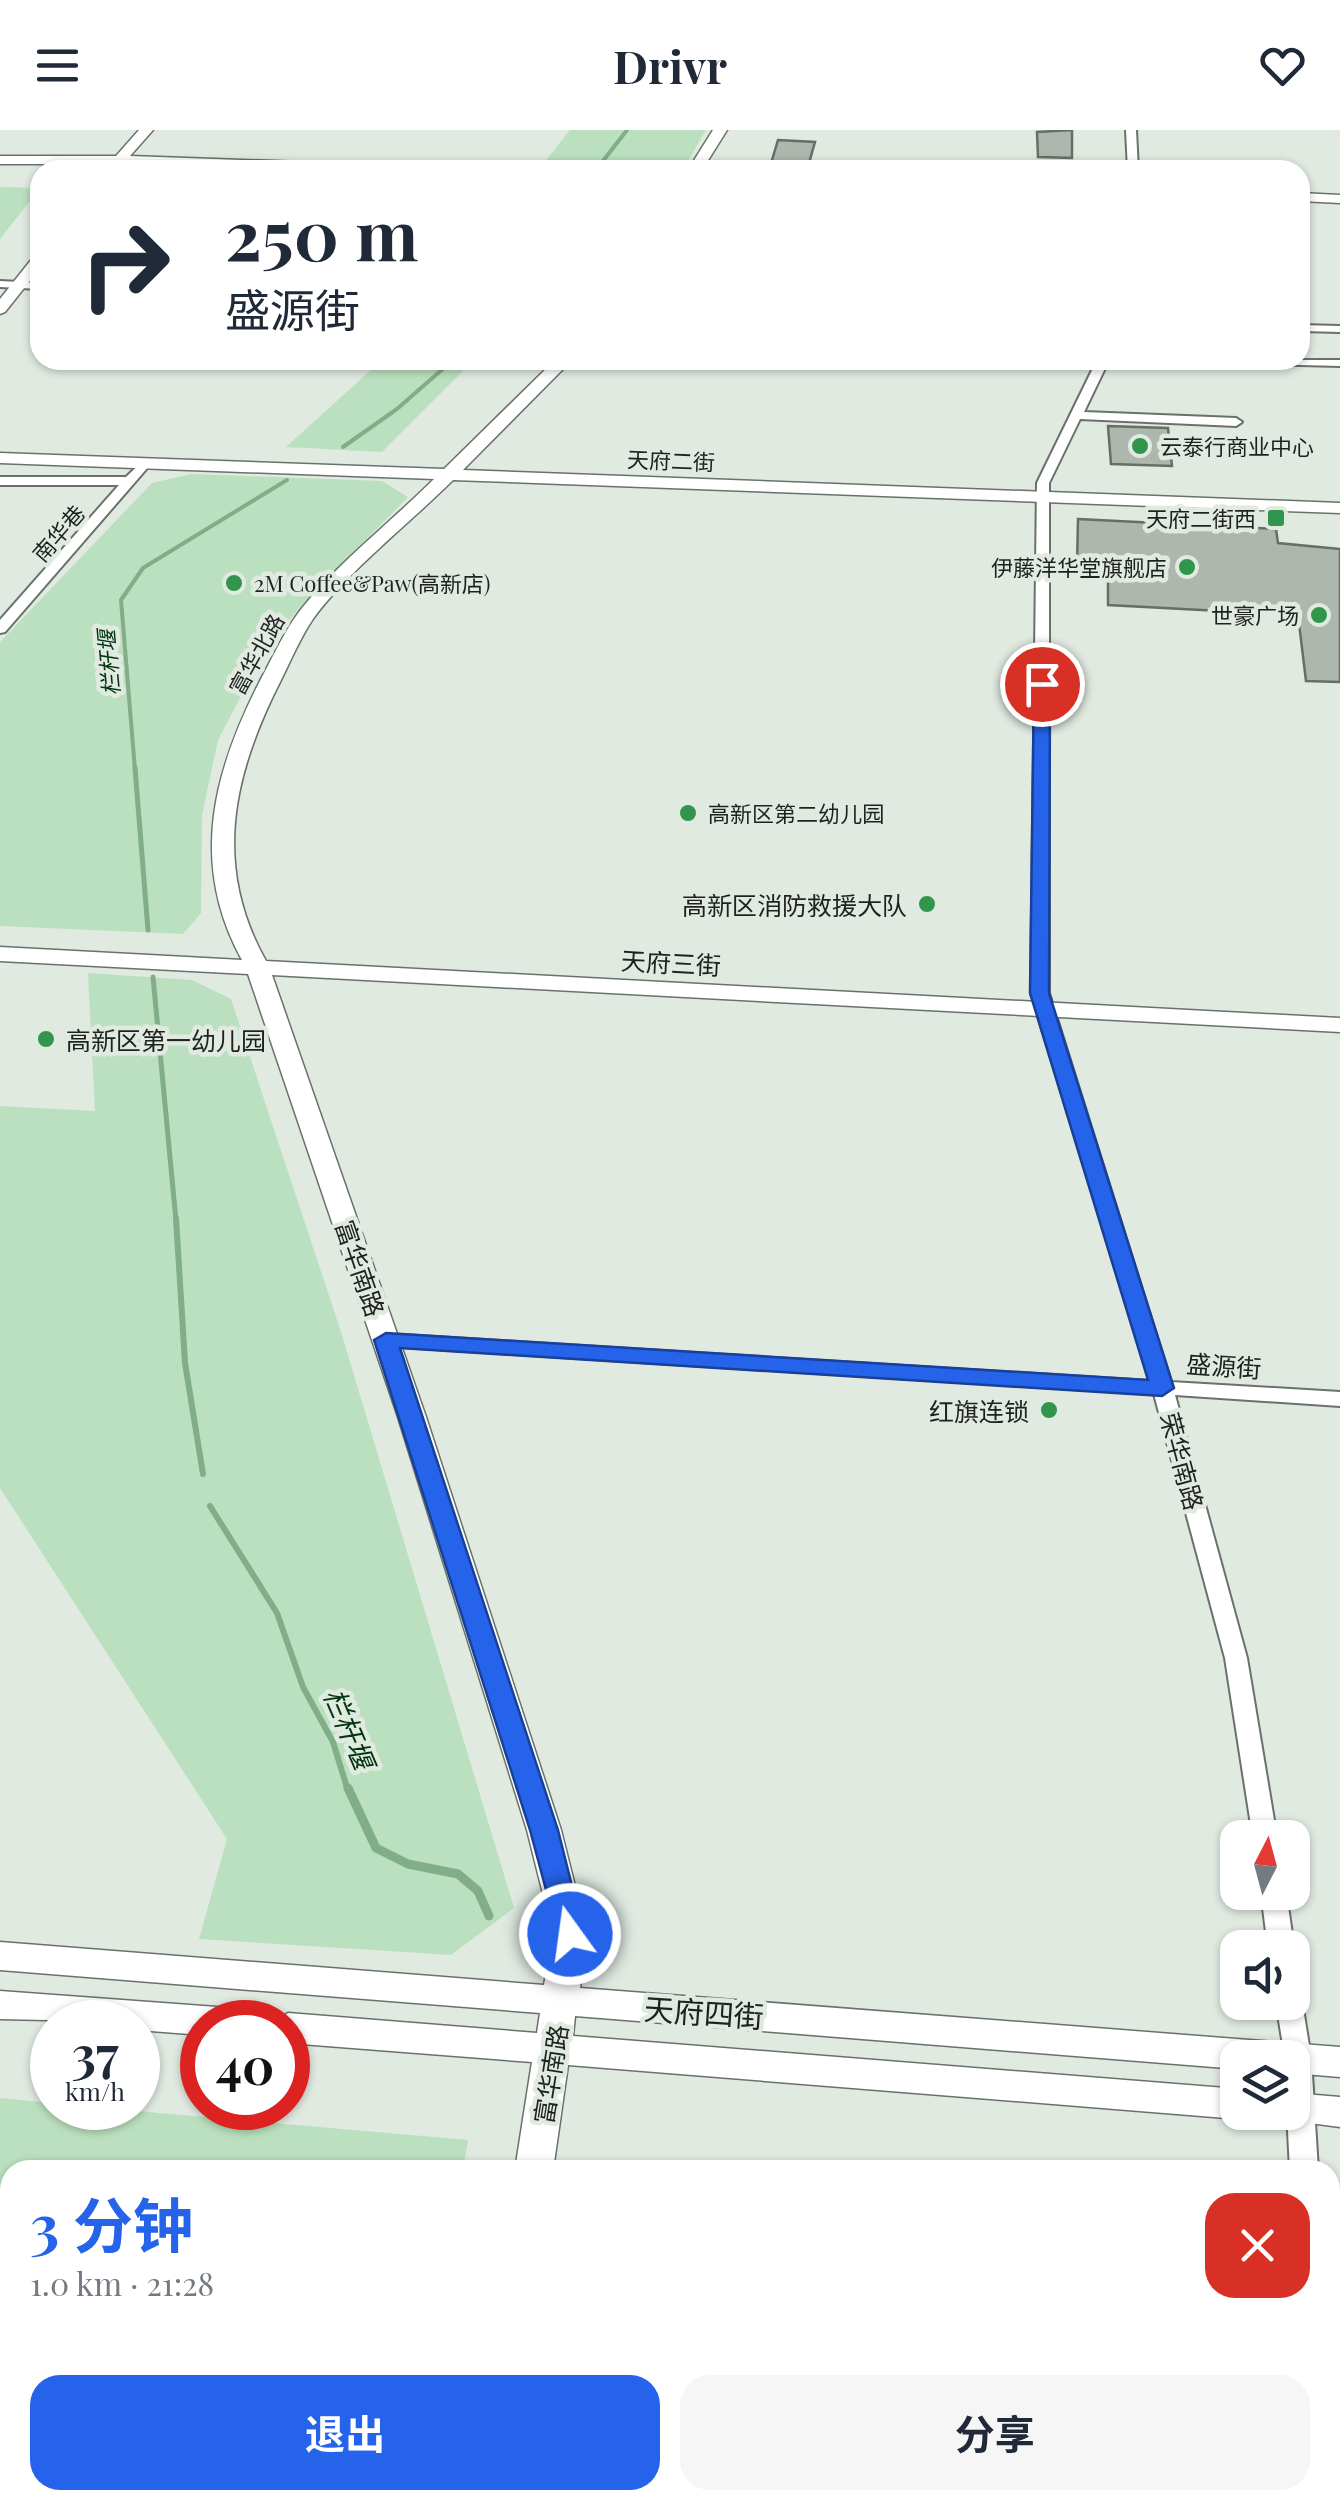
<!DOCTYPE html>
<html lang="zh">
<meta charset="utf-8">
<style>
:root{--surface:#fff;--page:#f6f6f7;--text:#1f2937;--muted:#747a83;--accent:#2563eb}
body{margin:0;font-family:"Playfair Display","Noto Sans SC",serif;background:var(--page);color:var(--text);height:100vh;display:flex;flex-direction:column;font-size:38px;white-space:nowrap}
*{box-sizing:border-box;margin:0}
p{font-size:32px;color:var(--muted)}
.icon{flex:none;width:55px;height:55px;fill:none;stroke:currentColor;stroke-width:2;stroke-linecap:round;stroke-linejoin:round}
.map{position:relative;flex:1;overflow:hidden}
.details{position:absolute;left:0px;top:2030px;width:1340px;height:350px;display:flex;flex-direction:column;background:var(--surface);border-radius:30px 30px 0 0;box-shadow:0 2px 8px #0004}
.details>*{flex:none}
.hud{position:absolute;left:30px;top:30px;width:1280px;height:210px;border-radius:30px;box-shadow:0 2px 8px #0004;background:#fff;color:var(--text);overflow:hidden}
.needle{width:65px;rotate:6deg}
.buttons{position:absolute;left:1220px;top:1690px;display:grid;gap:20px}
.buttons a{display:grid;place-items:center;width:90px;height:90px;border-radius:20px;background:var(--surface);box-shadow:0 2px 8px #0004;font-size:50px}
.speed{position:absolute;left:30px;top:1870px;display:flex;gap:20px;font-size:50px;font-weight:700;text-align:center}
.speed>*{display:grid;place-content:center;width:130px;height:130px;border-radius:50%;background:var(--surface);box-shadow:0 2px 8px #0004;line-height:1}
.speed small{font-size:25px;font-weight:400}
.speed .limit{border:15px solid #d22;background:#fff;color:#111}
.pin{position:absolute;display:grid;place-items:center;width:85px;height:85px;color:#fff;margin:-42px;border:5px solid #fff;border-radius:50%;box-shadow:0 2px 10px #0007}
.me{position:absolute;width:110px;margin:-55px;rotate:346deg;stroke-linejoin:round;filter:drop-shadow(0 0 8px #0008)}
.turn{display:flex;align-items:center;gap:35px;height:210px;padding:0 30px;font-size:45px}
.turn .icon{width:130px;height:130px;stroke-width:2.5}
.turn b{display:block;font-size:70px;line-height:85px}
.round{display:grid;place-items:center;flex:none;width:105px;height:105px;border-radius:30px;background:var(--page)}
.headline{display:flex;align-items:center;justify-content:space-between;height:170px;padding:0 30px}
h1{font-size:60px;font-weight:700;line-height:75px;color:var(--accent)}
.primary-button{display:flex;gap:20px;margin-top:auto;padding:20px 30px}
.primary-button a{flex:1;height:115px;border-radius:30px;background:var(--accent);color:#fff;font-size:40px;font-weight:700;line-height:115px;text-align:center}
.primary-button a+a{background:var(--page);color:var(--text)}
header{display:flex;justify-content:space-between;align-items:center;height:130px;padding:0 30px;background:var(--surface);font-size:45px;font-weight:700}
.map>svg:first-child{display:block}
.green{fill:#bbe0bf}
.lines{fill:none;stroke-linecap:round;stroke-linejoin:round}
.stream-far3{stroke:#81ad87;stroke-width:4}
.stream-far2{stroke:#81ad87;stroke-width:5}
.stream-far1{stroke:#81ad87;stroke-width:6}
.stream{stroke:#81ad87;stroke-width:9}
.building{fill:#adb7ae;stroke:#666f67;stroke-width:2.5}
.street-casing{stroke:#69726a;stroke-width:4}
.secondary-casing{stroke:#69726a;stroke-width:3}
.street{fill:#fff;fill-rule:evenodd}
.secondary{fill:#fff;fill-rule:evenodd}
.route{fill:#2563eb;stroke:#184099;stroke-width:2.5}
.poi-dot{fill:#31954b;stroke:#e0eae1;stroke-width:4}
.labels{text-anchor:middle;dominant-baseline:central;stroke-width:9;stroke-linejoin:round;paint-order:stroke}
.far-poi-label{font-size:22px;fill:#1e211e;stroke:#e0eae1;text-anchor:start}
.far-street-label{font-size:22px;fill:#1e211e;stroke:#e0eae1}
.far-water-label{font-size:22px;font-style:italic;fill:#003510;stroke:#e0eae1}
.poi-label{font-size:25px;fill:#1e211e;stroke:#e0eae1;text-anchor:end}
.street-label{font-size:25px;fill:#1e211e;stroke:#e0eae1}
.water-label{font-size:28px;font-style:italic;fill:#003510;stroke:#e0eae1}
.near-street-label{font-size:30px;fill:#1e211e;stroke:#e0eae1}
</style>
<header><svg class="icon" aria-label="menu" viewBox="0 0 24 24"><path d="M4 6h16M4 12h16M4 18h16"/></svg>Drivr<svg class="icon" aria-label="heart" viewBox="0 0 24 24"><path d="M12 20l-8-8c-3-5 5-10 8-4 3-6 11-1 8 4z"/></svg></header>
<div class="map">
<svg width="1340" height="2380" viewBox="0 0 1340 2380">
<rect width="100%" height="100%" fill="#e0eae1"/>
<!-- green -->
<g class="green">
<path d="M570 0H706L686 34 670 39 543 40 540 38Z"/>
<path d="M0 57 40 58 0 109Z"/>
<path d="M382 230H469L461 243 382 322 286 317Z"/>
<path d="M191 344 382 351 408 367 299 478 262 526 218 610 202 685 201 783 183 804 0 796V512L152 353Z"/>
<path d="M88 843 192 850 231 869 341 1202 514 1778 451 1825 199 1809 227 1709 0 1358V976L95 981Z"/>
<path d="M0 1968 52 1973V1978H103L468 2010 463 2040H10V2180L0 2179Z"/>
<path d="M90 2370H399L397 2380H87Z"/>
</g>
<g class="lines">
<!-- stream-far3 -->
<g class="stream-far3">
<path d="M596 40 627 0"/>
<path d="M343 317 397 279 453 230"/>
<path d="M135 640 121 470 143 438 287 350"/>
</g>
<!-- stream-far2 -->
<g class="stream-far2">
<path d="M135 638 148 800"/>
<path d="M153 847 176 1091"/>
</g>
<!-- stream-far1 -->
<g class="stream-far1">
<path d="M176 1088 185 1233 203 1344"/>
<path d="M210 1376 277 1483 303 1557 333 1612 348 1661"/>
</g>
<!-- stream -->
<g class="stream">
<path d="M348 1658 376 1718 408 1734 458 1744 478 1761 489 1786"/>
<path d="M682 2370 687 2380"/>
</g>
</g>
<!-- building -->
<g class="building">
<path d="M1072 0V28L1038 27 1037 2Z"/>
<path d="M778 10 815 12 807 40H769Z"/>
<path d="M1108 296 1168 298 1172 336 1111 334Z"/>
<path d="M1078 389 1276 399 1278 413 1340 419V552L1306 551 1298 485 1108 475V438L1077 436Z"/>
</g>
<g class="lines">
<defs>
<g id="street">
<path d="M1126 0H1136L1138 40H1128Z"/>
<path d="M0 151 40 153V159L0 157Z"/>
<path d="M1300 195 1340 196V202L1300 201Z"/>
<path d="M1097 230H1109L1084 282 1236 288 1242 292 1236 296 1080 289 1049 353V863L1171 1252 1340 1262V1276L1175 1265 1247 1528 1277 1708H1253L1225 1528 1154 1264 386 1216 376 1210 386 1204 1150 1251 1031 863 1037 353Z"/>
<path d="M1222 230H1340V236L1228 233Z"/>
<path d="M145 329 149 330V336L5 502 0 503V490L119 355H0V347H126Z"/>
<path d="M1261 1762H1286L1294 1818 1292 1820V1818H1268Z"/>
<path d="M1292 1863 1298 1865 1302 1872 1311 1928 1318 2040H1290L1287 1982H1292V1928H1285L1276 1872H1292Z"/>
<path d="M1330 2358 1338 2370 1339 2380H1309L1308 2370H1330Z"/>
</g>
<g id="secondary">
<path d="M139 0H153L130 26 416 36 423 40 123 34 118 40H106L109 34H0V26H116Z"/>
<path d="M713 0H727L702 40H688Z"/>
<path d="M1300 63 1340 65V73L1300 71Z"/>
<path d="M40 124V138L5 182 0 184V169L35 125Z"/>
<path d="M555 230H572L463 340 1340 373V383L453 350C412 391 345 444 313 489 300 508 291 530 281 550 233 644 212 735 266 831L1340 888V902L272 845 426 1287 561 1700 587 1804 580 1858 1340 1917V1947L1292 1943V1928H1238V1939L575 1886 573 1906 1238 1959V1982L1251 1985 1238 1989 568 1935 553 2040H515L532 1932 288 1913V1892H273L288 1883 537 1903 540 1883 0 1840V1812L544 1855 553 1804 527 1700 398 1287 248 844 0 831V817L242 830C188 732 214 639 263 545 275 523 286 498 302 478 340 431 391 392 434 349L0 333V323L444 339Z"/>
<path d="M0 1861 217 1877 230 1882 235 1892H202V1905L138 1900V1892L0 1889Z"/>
<path d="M1292 1963 1340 1967V1997L1279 1989 1276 1982H1292Z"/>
<path d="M460 2370H502L501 2380H459Z"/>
</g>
</defs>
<!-- street casing -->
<use href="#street" class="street-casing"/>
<!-- secondary casing -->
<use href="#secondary" class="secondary-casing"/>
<!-- street -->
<use href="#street" class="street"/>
<!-- secondary -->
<use href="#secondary" class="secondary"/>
</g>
<!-- route -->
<path class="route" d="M1042 549 1050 554 1049 863 1174 1258 1162 1266 400 1218 558 1700 584 1804 580 1812 570 1816 560 1812 530 1700 374 1210 386 1203 1148 1250 1030 863 1034 554Z"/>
<!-- markers -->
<g class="poi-dot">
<circle cx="1140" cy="316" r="10"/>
<rect x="1266" y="378" width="20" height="20" rx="5"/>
<circle cx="1187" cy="437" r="10"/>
<circle cx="234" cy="453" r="10"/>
<circle cx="1319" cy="485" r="10"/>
<circle cx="688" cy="683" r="10"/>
<circle cx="927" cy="774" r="10"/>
<circle cx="46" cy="909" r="10"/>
<circle cx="1049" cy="1280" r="10"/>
</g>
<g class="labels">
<!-- far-poi labels -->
<g class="far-poi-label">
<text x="1160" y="316">云泰行商业中心</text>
<text x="1256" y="388" text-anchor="end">天府二街西</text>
<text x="1167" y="437" text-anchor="end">伊藤洋华堂旗舰店</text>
<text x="254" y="453">2M Coffee&amp;Paw(高新店)</text>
<text x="1299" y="485" text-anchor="end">世豪广场</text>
<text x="708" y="683">高新区第二幼儿园</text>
</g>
<!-- far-street labels -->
<g class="far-street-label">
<text transform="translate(671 330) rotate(2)">天府二街</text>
<text transform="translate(58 403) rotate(-49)">南华巷</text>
<text transform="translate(256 524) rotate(-61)">富华北路</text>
</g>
<!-- far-water labels -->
<g class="far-water-label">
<text transform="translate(108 533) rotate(-95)">栏杆堰</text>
</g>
<!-- poi labels -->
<g class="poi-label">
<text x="907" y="774">高新区消防救援大队</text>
<text x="66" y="909" text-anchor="start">高新区第一幼儿园</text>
<text x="1029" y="1280">红旗连锁</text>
</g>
<!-- street labels -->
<g class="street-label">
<text transform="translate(671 832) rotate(3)">天府三街</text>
<text transform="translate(361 1138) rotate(71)">富华南路</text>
<text transform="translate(1224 1235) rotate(4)">盛源街</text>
<text transform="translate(1183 1331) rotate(75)">荣华南路</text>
<text transform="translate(550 1944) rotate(-81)">富华南路</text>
</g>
<!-- water labels -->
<g class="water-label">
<text transform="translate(350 1598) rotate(67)">栏杆堰</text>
</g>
<!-- near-street labels -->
<g class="near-street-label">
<text transform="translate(704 1882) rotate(4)">天府四街</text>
</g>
</g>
</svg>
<div class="buttons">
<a><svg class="needle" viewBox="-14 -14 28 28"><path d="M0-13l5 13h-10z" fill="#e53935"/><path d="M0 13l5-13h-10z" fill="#747a83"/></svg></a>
<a><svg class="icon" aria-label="sound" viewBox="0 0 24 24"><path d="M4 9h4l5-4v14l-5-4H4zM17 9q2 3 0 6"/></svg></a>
<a><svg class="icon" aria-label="layers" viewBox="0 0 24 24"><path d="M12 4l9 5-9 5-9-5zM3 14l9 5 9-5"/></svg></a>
</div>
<div class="speed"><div>37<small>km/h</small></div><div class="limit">40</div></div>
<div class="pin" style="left:1042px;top:554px;background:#d93025"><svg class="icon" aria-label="arrive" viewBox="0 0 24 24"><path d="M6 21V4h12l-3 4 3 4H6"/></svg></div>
<svg class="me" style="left:570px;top:1804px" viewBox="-20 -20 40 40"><circle r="17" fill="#2563eb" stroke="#fff" stroke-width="3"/><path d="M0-11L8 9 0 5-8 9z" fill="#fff"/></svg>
<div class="hud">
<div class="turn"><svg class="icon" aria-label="right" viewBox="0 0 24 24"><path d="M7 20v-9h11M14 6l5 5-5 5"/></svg><div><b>250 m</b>盛源街</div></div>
</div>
<section class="details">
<div class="headline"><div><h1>3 分钟</h1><p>1.0 km · 21:28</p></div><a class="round" style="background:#d93025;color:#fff"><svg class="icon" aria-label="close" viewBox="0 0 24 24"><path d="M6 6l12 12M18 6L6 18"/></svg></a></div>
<div class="primary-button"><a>退出</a><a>分享</a></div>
</section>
</div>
